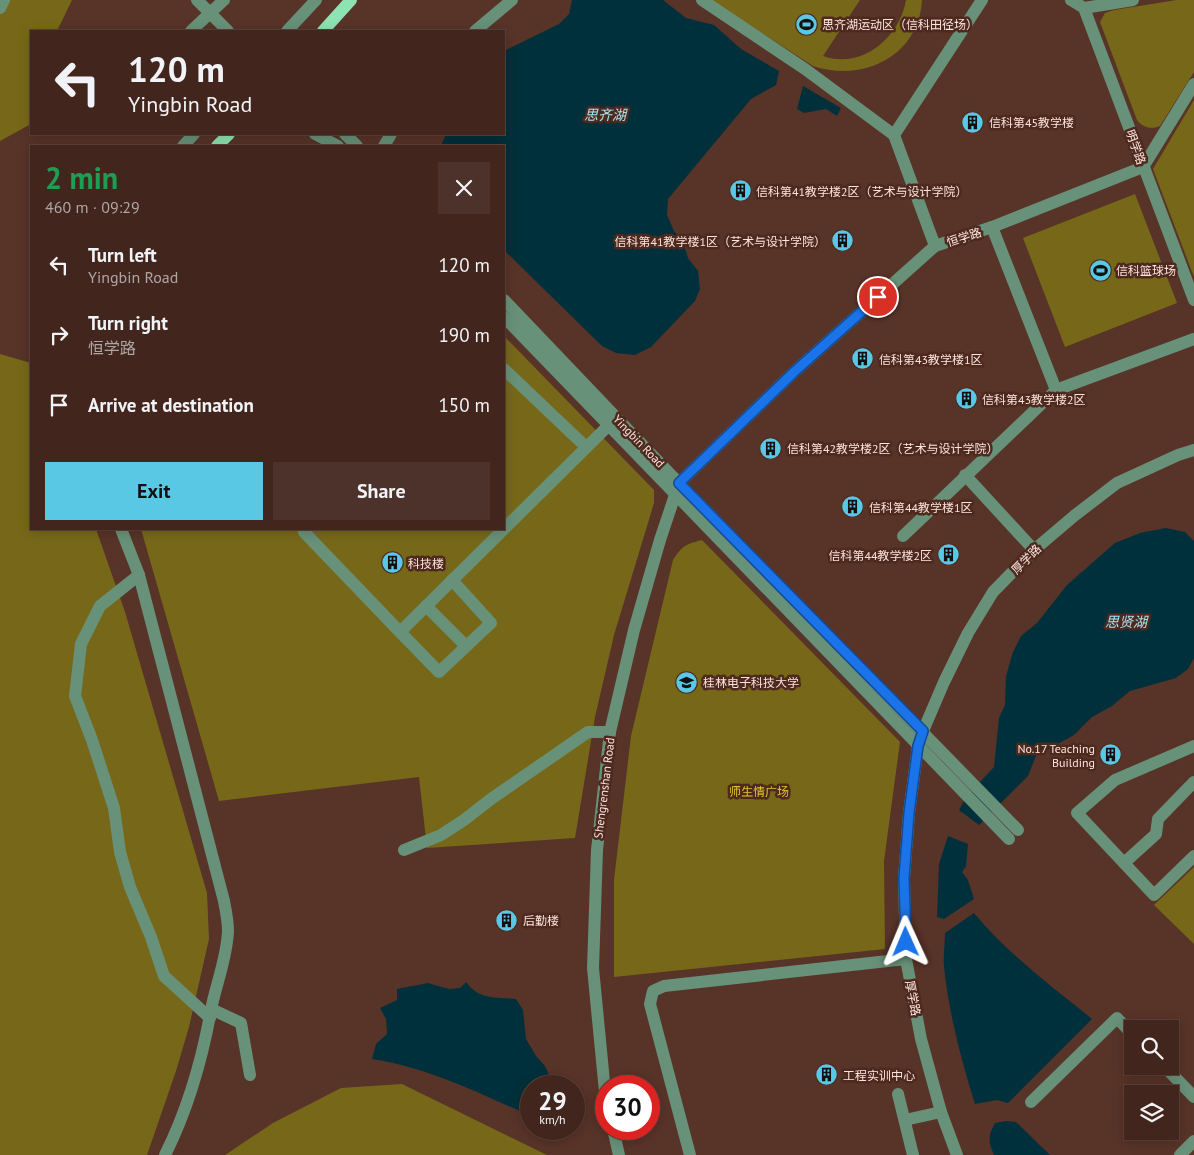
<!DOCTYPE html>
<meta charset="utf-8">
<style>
:root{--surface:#42261e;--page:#4c322b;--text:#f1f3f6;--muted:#aea5a4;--line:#5a433c;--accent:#59c8e5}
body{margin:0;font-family:"PT Sans","Noto Sans SC",sans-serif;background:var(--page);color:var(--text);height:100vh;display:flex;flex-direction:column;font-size:19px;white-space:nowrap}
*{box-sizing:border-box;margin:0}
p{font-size:16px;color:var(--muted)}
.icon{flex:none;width:28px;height:28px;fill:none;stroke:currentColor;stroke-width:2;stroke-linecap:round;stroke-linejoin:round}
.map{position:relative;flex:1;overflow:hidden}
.panel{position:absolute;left:30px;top:145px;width:475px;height:385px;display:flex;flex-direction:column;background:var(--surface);border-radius:0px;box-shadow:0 2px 12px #0003,0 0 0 1px var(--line)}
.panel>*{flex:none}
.guide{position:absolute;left:30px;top:30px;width:475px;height:105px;border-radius:0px;box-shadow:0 2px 12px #0003,0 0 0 1px var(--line);background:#42261e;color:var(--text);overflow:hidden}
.buttons{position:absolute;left:1124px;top:1020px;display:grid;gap:10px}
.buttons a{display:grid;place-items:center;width:55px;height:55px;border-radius:0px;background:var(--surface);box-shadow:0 2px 12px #0003,0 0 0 1px var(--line);font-size:25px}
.speed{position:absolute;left:520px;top:1075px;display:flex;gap:10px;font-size:25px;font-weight:700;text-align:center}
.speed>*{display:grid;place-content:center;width:65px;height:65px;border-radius:50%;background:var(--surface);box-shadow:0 2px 12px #0003,0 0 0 1px var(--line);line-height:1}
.speed small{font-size:12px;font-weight:400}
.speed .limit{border:8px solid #d22;background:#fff;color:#111}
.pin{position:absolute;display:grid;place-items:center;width:42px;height:42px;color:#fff;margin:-21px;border:2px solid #fff;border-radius:50%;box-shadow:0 1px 5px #0007}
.me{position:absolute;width:55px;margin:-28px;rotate:359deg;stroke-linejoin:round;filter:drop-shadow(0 0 4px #0008)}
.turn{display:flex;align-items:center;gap:18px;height:105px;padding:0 15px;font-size:22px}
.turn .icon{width:65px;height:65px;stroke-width:2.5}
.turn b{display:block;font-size:35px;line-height:42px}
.round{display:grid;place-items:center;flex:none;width:52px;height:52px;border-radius:0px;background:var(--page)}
.summary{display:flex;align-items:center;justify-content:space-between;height:85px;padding:0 15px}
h1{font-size:30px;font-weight:600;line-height:38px;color:#1e9e55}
.button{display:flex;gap:10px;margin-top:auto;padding:10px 15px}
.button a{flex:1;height:58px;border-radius:0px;background:var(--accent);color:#111;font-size:20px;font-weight:600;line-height:58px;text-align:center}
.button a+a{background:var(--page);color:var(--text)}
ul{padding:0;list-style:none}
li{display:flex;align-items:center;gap:15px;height:70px;padding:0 15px}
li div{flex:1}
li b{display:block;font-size:19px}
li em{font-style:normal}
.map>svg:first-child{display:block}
.green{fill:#776819}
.water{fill:#00303b}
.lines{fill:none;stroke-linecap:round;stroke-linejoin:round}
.minor{stroke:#689179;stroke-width:12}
.major{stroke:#8de3b1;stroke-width:12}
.route-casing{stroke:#114b97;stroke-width:12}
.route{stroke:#1a73e8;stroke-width:9}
.labels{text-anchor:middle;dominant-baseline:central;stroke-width:5;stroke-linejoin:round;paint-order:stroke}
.poi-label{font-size:12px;fill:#fde4dd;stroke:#4d291e;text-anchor:start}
.street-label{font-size:12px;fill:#fde4dd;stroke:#4d291e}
.park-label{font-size:12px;fill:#e1c52d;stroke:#4d291e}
.water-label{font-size:14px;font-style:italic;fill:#a8e2f3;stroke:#4d291e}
</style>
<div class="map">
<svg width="1194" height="1155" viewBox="0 0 1194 1155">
<rect width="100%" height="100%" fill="#583328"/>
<!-- green -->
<g class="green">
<path d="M0 0H72L57 31H31V124L0 141Z"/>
<path d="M711 0H860L823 56C862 70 900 37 906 0H922C919 56 863 83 813 66Z"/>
<path d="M1177 0H1194V72L1160 126C1151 130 1142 127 1137 120L1100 22 1105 13 1114 10Z"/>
<path d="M1194 100V277L1153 169Z"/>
<path d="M1135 194 1177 303 1065 347 1023 238Z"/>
<path d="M504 336 654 490V503L614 635 595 717 575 838 427 848 419 777 219 801 141 529H504Z"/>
<path d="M0 354 31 363V529H96L125 612 207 893 209 939 189 1027 176 1071 147 1155H0Z"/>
<path d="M702 540 900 742 884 861 885 949 614 977V880L631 736 673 560C682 546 686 544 702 540Z"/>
<path d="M1194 867V944L1154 905Z"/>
<path d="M402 1084 547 1155H225L273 1123 341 1088Z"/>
</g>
<!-- water -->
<g class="water">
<path d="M572 0H663L686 18 714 25 741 49 779 71 776 85 751 99 668 199 667 215 674 231 683 242 688 258 698 271 700 289 695 301 651 347 635 355 616 353 602 346 504 250V146H441L446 134H504V51L559 24 569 14Z"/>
<path d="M803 86 841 108 837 116 826 109 804 113 797 109Z"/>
<path d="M1166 528 1185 532 1194 541V658L1188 669 1176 678 1130 691 1112 706 1092 717 1074 735 1036 756 1028 776 979 825 959 810 966 797 994 767 999 718 1005 705 1006 676 1013 652 1021 636 1037 623 1067 585 1115 543 1140 533Z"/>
<path d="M948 836 968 844 966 866 962 872 968 880 974 899 944 919 937 917 939 864Z"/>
<path d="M974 913C1008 954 1051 986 1092 1019L1008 1103 997 1100 975 1104C961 1059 949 1014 944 967 943 956 945 944 945 933Z"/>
<path d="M466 982C479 1000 495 997 516 999L523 1010 526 1039 536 1056 545 1066 554 1086H531V1116C478 1093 430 1068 372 1059L376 1044 387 1034 386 1019 380 1008 397 1000V989L428 983 449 989 460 988Z"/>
<path d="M1006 1121 1016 1122 1050 1155H994C988 1142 988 1135 995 1123Z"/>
</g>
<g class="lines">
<!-- minor -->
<g class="minor">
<path d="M197 0 228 31"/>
<path d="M702 0 805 69 894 135"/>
<path d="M1071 0 1084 8 1194 300"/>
<path d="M0 8 4 0"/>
<path d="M1084 8 1133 0"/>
<path d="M191 31 224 0"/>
<path d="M287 31 316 0"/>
<path d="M475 31 512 0"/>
<path d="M315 134 338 146"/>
<path d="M345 134 357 146"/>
<path d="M183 146 194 134"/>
<path d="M384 146 391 134"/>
<path d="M935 246 894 135 982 0"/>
<path d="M504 300 671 475 1018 830"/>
<path d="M504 317 1009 839"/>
<path d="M504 369 586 447"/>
<path d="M1056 390 1194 339"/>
<path d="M965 475 1034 550"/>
<path d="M121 529 139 575 224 901C226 911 228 921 228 931 227 958 216 984 211 1010 202 1060 188 1109 165 1155"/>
<path d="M305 529 304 532 400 632 609 425"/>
<path d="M903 536 1056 390 992 227"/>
<path d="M139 575 100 606 81 644 75 696 92 740 114 808 120 852 130 887 151 937 164 976 210 1018"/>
<path d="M426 606 466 646"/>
<path d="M400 632 439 672 491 623 452 580"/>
<path d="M1194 746 1115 780 1077 813 1154 895 1194 856"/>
<path d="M404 850 441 835 464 820 491 799 588 732H610"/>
<path d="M1124 863 1156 834 1158 819 1194 782"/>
<path d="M211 1009 241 1023 250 1075"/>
<path d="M1164 1066 1194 1097"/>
<path d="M898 1094 913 1155"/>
<path d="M606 1102 593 968 597 850 610 732 634 630 660 540 679 483 794 372 935 246 992 227 1143 167 1194 84"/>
<path d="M1031 1102 1117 1018 1132 1034"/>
<path d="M905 1120 941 1112"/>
<path d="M613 1129 619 1155"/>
<path d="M690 1155 650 1004 653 991 664 986 906 959"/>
<path d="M957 1155 941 1112 921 1039 906 959 904 878 909 813 918 746 923 731 944 682 968 633 993 592 1034 550 1074 516 1117 483 1178 455 1194 450"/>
<path d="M1180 1155 1194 1141"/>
</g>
<!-- major -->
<g class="major">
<path d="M323 31 351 0"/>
<path d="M217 146 229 134"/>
</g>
</g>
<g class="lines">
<defs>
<path id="route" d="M878 297 794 372 679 483 923 731 918 746 909 813 904 878 906 942"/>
</defs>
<!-- route casing -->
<use href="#route" class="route-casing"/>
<!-- route -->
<use href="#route" class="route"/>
</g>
<!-- icons -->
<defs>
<symbol id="stadium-disc" viewBox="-11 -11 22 22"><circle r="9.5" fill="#59c8e5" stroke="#4d291e"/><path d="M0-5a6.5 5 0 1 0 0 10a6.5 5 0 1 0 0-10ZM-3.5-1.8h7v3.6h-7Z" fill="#111"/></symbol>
<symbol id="building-disc" viewBox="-11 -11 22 22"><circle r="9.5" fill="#59c8e5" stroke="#4d291e"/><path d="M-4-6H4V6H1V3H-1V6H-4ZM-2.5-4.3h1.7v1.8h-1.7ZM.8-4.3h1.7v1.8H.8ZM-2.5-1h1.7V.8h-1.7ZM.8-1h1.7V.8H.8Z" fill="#111"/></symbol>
<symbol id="university-disc" viewBox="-11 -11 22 22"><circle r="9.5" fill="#59c8e5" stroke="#4d291e"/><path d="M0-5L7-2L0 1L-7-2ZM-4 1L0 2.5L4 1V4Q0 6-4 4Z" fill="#111"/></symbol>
</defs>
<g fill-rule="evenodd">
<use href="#stadium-disc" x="794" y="12" width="25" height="25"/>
<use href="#building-disc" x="960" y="110" width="25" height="25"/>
<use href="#building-disc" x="728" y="178" width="25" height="25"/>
<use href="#building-disc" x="830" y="228" width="25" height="25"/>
<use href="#stadium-disc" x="1088" y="258" width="25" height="25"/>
<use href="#building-disc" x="850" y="346" width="25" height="25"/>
<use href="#building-disc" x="954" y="386" width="25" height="25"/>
<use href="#building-disc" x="758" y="436" width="25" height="25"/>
<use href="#building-disc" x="840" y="494" width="25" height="25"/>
<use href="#building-disc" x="936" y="542" width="25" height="25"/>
<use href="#building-disc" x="380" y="550" width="25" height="25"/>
<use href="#university-disc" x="674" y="670" width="25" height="25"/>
<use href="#building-disc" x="1098" y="742" width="25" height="25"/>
<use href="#building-disc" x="494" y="908" width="25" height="25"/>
<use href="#building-disc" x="814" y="1062" width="25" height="25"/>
</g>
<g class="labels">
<!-- poi labels -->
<g class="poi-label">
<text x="822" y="24">思齐湖运动区（信科田径场）</text>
<text x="989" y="122">信科第45教学楼</text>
<text x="756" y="191">信科第41教学楼2区（艺术与设计学院）</text>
<text x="826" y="241" text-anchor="end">信科第41教学楼1区（艺术与设计学院）</text>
<text x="1116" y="270">信科篮球场</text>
<text x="879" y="359">信科第43教学楼1区</text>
<text x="982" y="399">信科第43教学楼2区</text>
<text x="787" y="448">信科第42教学楼2区（艺术与设计学院）</text>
<text x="869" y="507">信科第44教学楼1区</text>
<text x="932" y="555" text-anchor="end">信科第44教学楼2区</text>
<text x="408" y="563">科技楼</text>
<text x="703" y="682">桂林电子科技大学</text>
<text x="1095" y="748" text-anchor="end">No.17 Teaching<tspan x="1095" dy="14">Building</tspan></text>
<text x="523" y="920">后勤楼</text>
<text x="843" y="1075">工程实训中心</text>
</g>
<!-- street labels -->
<g class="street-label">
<text transform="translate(1136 147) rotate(70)">明学路</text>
<text transform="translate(964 237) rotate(-18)">恒学路</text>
<text transform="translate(639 441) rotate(46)">Yingbin Road</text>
<text transform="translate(1026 559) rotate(-45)">厚学路</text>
<text transform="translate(604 788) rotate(-83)">Shengrenshan Road</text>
<text transform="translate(913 998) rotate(79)">厚学路</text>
</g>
<!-- park labels -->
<g class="park-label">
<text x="759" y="791">师生情广场</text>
</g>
<!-- water labels -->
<g class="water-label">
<text x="605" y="115">思齐湖</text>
<text x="1126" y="622">思贤湖</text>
</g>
</g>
</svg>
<div class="buttons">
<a><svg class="icon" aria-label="search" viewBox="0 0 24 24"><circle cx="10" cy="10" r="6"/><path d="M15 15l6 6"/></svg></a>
<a><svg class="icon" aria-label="layers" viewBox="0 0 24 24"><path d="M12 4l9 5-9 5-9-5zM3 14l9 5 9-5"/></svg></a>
</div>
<div class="speed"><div>29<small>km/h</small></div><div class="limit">30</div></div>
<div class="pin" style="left:878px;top:297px;background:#d93025"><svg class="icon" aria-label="arrive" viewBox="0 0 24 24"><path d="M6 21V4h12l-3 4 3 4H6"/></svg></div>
<svg class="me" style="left:906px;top:942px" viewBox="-20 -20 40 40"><path d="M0-17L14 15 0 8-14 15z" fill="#1a73e8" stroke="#fff" stroke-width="4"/></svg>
<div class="guide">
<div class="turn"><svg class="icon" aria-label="left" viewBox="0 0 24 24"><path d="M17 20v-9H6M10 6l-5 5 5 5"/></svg><div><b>120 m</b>Yingbin Road</div></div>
</div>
<section class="panel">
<div class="summary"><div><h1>2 min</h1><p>460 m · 09:29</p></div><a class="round"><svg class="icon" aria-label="close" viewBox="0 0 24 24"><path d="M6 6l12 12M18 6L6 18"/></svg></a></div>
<ul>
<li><svg class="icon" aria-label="left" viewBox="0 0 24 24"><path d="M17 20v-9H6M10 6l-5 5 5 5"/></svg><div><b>Turn left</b><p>Yingbin Road</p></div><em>120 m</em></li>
<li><svg class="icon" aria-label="right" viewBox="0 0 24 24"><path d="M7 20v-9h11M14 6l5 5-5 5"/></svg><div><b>Turn right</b><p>恒学路</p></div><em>190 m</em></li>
<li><svg class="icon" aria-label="arrive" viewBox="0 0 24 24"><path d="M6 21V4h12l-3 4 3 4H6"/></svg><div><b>Arrive at destination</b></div><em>150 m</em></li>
</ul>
<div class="button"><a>Exit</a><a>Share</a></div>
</section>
</div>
